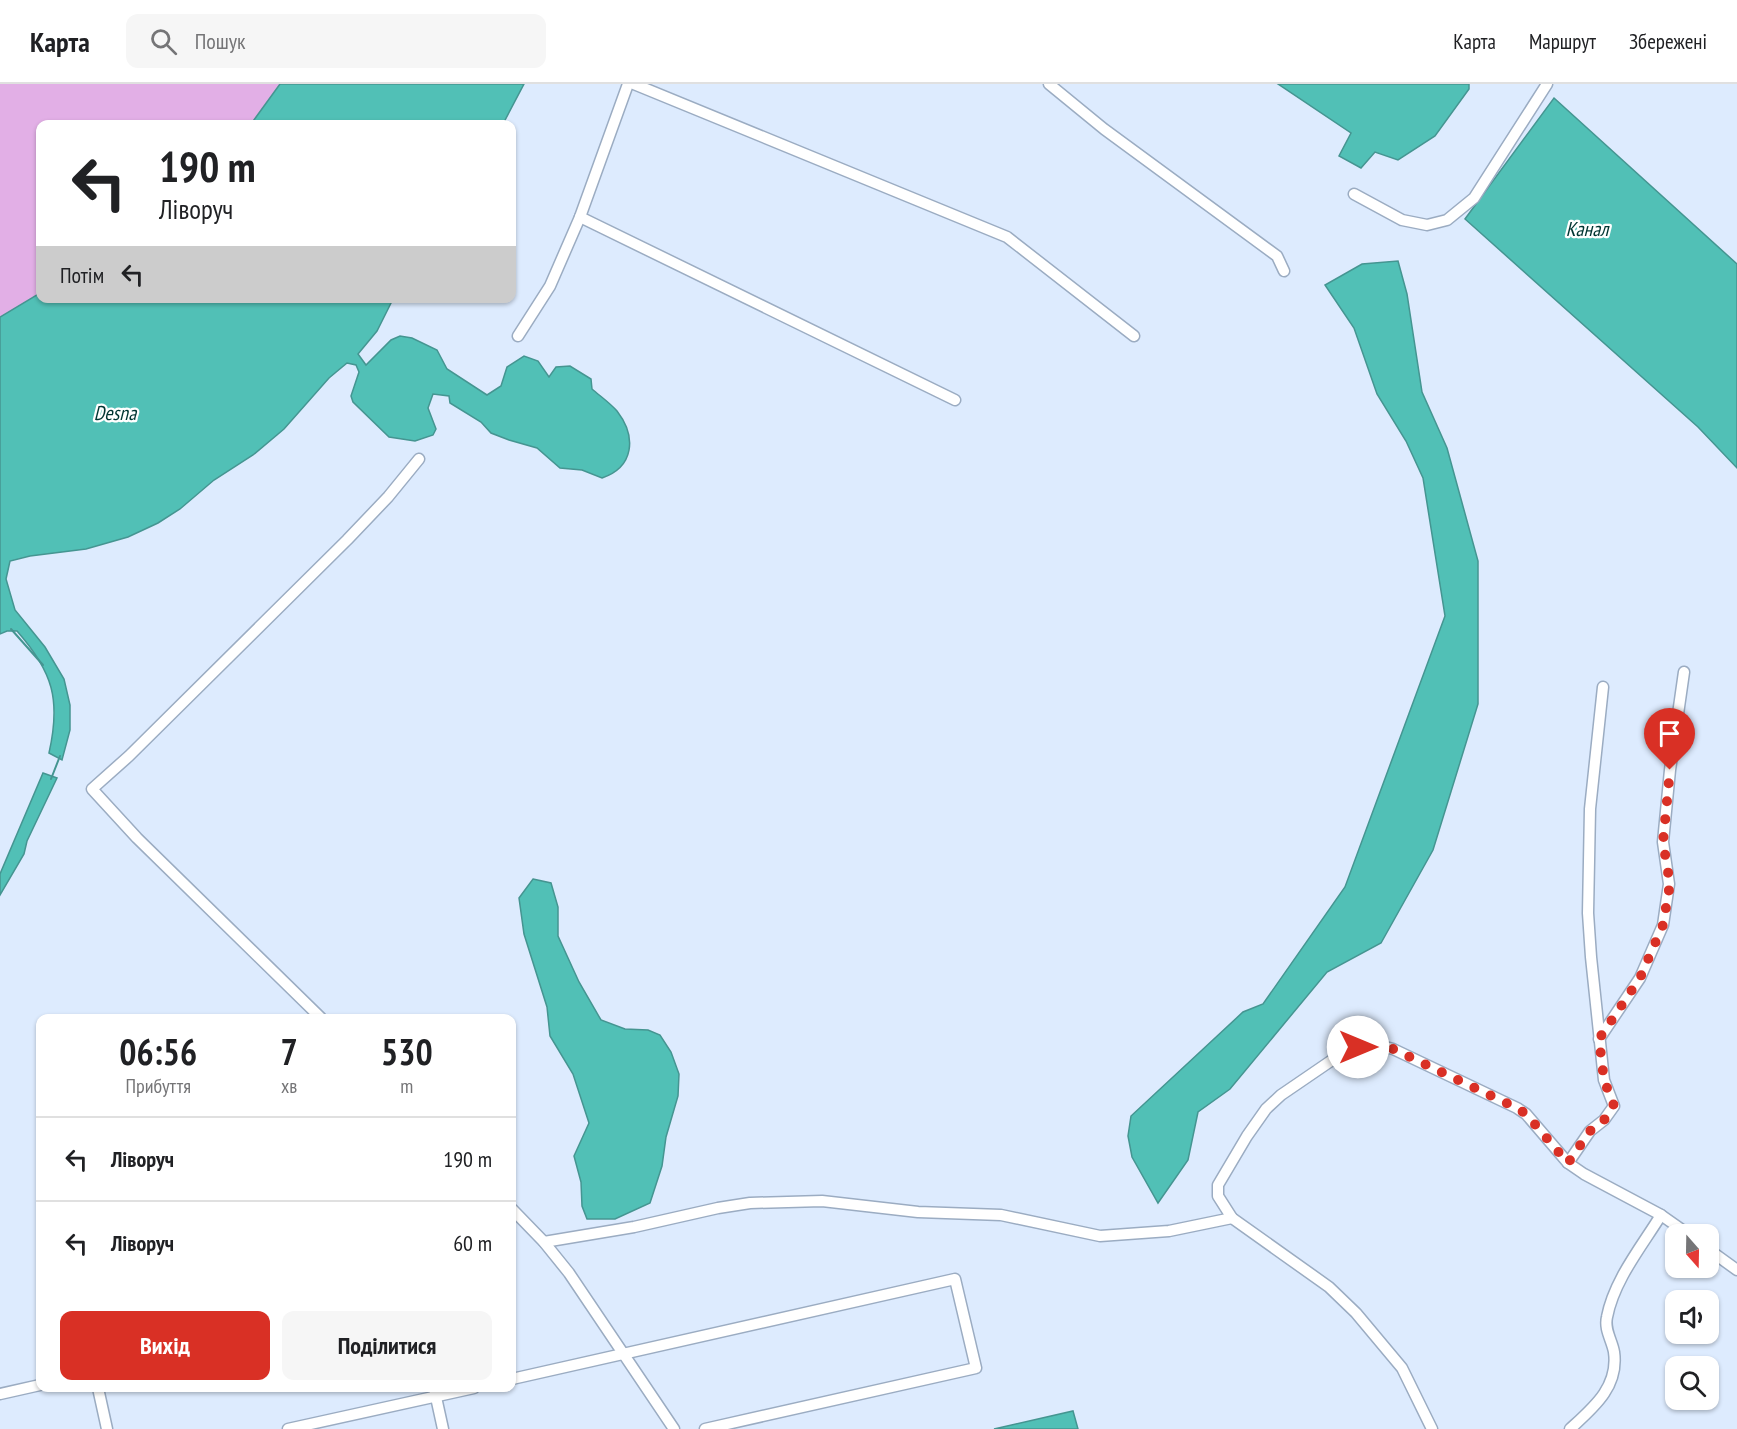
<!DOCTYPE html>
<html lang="uk">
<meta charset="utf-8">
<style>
:root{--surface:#fff;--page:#f6f6f6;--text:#202124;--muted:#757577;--line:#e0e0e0;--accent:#d93025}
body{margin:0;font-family:"PT Sans Narrow",sans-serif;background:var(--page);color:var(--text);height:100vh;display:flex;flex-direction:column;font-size:22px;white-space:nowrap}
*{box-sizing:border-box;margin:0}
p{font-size:20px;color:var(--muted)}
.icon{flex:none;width:33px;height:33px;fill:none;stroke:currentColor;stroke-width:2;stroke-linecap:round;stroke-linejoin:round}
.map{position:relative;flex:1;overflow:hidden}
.drawer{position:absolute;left:36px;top:930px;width:480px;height:378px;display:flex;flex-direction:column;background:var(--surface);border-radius:12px;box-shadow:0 2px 4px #0004}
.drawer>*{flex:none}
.banner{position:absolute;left:36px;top:36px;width:480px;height:183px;border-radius:12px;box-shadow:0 2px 4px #0004;background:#fff;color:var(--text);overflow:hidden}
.needle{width:39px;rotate:160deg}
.controls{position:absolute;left:1665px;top:1140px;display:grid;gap:12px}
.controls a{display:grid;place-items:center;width:54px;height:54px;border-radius:12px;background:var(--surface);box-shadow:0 2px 4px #0004;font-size:30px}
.pin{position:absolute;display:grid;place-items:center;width:51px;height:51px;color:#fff;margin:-62px -26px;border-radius:50% 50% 50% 0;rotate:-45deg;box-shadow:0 0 6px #0007}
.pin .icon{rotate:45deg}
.me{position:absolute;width:66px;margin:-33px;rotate:90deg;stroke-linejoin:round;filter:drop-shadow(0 0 4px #0008)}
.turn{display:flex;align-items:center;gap:21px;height:126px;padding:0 24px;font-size:27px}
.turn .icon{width:78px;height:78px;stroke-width:2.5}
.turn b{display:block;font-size:42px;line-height:51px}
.then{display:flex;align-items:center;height:57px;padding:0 24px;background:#0003;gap:12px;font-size:22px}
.eta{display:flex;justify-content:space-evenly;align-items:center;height:102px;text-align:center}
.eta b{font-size:36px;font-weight:600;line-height:42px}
.primary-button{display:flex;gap:12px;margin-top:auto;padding:12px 24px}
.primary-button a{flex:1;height:69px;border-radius:12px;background:var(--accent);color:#fff;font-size:24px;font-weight:600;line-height:69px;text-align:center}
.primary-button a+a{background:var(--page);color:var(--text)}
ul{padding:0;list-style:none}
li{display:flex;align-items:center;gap:18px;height:84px;padding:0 24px;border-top:2px solid var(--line)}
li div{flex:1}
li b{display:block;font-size:22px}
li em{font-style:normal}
header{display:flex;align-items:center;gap:36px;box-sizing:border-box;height:84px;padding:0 30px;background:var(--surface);border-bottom:2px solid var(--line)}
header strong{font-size:28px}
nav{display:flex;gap:33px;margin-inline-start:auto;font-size:21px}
.search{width:420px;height:54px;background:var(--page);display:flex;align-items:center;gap:15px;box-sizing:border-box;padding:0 21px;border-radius:12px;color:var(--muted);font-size:22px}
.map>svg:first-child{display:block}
.green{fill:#e2afe6}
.water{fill:#51c0b6;stroke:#459591;stroke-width:1.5}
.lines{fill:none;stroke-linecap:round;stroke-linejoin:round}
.stream{stroke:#459591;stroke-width:2}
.minor-casing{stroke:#9bacc2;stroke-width:13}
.minor{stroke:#fff;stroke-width:10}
.route{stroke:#d93025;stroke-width:10;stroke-dasharray:0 18}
.labels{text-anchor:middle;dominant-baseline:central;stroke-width:4.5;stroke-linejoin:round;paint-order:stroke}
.water-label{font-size:20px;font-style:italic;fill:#003532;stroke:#fff}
</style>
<header>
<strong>Карта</strong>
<div class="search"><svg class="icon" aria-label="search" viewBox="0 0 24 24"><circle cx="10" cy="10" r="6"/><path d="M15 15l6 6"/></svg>Пошук</div>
<nav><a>Карта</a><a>Маршрут</a><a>Збережені</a></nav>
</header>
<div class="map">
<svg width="1737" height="1345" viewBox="0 0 1737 1345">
<rect width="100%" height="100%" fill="#ddebfe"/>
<!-- green -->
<path class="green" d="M0 0H280L251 40H40V209L0 233Z"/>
<!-- water -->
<g class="water">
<path d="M280 0H524L503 40H251Z"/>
<path d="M1278 0H1469V5L1435 52 1398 76 1375 68 1361 84 1339 72 1351 49Z"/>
<path d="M1554 14 1737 180V384L1698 343 1465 135Z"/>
<path d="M1398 177 1407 210 1422 308 1447 364 1478 477V620L1433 766 1381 859 1327 888 1230 1005 1198 1028 1188 1076 1158 1119 1132 1073 1128 1052 1131 1032 1243 928 1263 920 1345 803 1445 532 1423 394 1406 357 1377 310 1354 244 1325 201 1362 180Z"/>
<path d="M40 209V214L393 215 377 247 358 270 366 281 391 256 400 252 412 254 437 266 447 285 487 311 501 302 507 283 524 272 538 277 549 293 556 283 570 282 591 295 592 305C600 312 610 319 617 327 637 353 634 383 602 394L582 386 560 384 537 364 509 356 491 349 481 338 450 319 449 312 433 310 428 324 436 345 433 351 415 357 389 353 353 318 351 312 359 288 356 281 347 279 329 294 284 345 253 371 214 396 180 425 158 439 128 453 86 465 30 472 10 477 6 495 15 526 45 563 64 595 70 621V646L62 676 49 669C61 616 53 588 17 547H7L0 550V233Z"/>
<path d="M43 689 57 694 27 757 24 770 0 811V790Z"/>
<path d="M533 795 551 799 558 823V852L579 898 601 936 625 945 648 946 660 951 671 968 679 990 678 1012 666 1053 662 1082 650 1119 615 1135H587L582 1122 581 1098 574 1072 589 1039 573 990 550 952 547 923 524 850 519 814Z"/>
<path d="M1073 1327 1078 1345H994Z"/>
</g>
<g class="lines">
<!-- stream -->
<g class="stream">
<path d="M11 545 43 581"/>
<path d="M51 695 60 672"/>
</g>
<defs>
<g id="minor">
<path d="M634 0 1007 153 1134 252"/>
<path d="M1049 0 1104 45 1277 172 1284 187"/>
<path d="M1354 110 1402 136 1427 141 1447 136 1474 114 1547 0"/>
<path d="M580 133 955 316"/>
<path d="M518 252 550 202 580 133 628 0"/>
<path d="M321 934 137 754 92 705 129 672 347 456 388 413 419 375"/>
<path d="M1599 955 1640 894 1663 841 1669 800 1663 758 1670 686 1684 588"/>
<path d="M1568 1079 1590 1047 1604 1036 1614 1022 1604 996 1591 873 1588 829 1590 725 1603 603"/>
<path d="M512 1125 544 1158 569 1189 674 1345"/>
<path d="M544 1158 634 1143 718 1124 750 1119 822 1117 918 1128 1001 1131 1100 1152 1169 1147 1232 1134"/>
<path d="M1708 1165 1737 1186"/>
<path d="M512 1295 955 1195 976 1284 705 1345"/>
<path d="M98 1304 107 1345"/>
<path d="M434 1304 443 1345"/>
<path d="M0 1310 40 1301"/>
<path d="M288 1345 474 1304"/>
<path d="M1432 1345 1402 1284 1356 1229 1329 1203 1232 1134 1218 1112V1101L1247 1052 1266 1025 1281 1011 1341 970 1358 963 1374 960 1393 965 1517 1024 1526 1030 1568 1079 1584 1090 1661 1131 1688 1150"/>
<path d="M1570 1345C1593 1324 1619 1303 1614 1268 1612 1256 1604 1246 1607 1233 1614 1196 1642 1162 1661 1131"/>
</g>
</defs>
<!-- minor casing -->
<use href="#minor" class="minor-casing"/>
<!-- minor -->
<use href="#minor" class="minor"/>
</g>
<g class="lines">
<!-- route -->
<path class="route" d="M1358 963 1374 960 1393 965 1517 1024 1526 1030 1568 1079 1590 1047 1604 1036 1614 1022 1604 996 1599 955 1640 894 1663 841 1670 800 1663 758 1670 686"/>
</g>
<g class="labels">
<!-- water labels -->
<g class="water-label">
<text x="1587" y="145">Канал</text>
<text x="115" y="329">Desna</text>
</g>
</g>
</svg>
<div class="controls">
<a><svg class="needle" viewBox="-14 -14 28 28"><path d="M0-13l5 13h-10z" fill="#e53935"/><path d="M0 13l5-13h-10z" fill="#757577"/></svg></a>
<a><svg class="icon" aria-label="sound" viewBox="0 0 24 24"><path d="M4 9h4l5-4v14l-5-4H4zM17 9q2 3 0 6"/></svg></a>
<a><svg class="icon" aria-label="search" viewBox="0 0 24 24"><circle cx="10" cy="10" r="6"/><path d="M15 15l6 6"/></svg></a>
</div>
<div class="pin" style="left:1670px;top:686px;background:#d93025"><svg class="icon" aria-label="arrive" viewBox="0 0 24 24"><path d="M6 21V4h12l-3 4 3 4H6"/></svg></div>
<svg class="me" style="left:1358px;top:963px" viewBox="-20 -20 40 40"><circle r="19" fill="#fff"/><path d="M0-13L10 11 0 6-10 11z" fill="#d93025"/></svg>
<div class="banner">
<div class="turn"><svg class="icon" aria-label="left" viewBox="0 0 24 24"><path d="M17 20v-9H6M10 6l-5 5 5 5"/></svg><div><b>190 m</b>Ліворуч</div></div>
<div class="then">Потім<svg class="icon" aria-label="left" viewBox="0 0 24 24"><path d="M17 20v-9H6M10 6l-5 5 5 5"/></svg></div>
</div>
<section class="drawer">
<div class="eta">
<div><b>06:56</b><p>Прибуття</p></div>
<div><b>7</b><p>хв</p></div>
<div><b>530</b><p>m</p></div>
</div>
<ul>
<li><svg class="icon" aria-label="left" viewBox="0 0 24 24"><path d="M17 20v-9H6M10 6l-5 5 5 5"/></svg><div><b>Ліворуч</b></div><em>190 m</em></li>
<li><svg class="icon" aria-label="left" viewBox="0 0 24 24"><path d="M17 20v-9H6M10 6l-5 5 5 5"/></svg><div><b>Ліворуч</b></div><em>60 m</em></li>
</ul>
<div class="primary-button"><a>Вихід</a><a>Поділитися</a></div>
</section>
</div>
